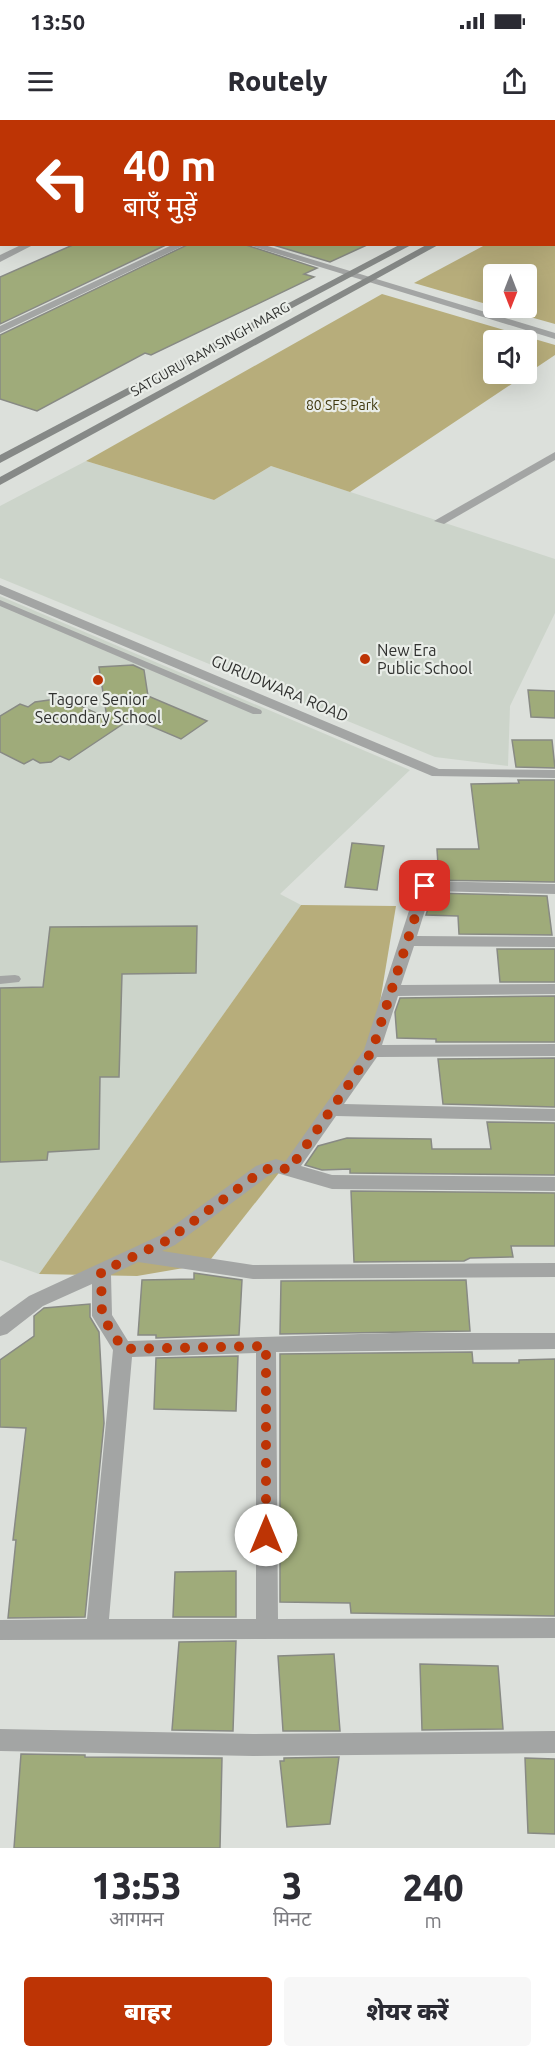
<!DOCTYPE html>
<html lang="hi">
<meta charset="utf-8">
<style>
:root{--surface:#fff;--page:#f7f7f7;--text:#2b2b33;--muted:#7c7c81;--accent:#bd3405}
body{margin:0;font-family:Ubuntu,"Noto Sans Devanagari",sans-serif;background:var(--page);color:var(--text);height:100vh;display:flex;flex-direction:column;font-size:22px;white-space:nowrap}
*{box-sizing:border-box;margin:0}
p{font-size:20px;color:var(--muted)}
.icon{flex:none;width:33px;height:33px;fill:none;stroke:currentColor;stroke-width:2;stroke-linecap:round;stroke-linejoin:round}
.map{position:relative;height:1728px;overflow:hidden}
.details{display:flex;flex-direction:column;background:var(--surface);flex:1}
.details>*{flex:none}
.hud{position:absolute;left:0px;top:0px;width:555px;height:126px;box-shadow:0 6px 24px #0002;background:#bd3405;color:#fff;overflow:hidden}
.needle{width:39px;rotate:180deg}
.controls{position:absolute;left:483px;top:144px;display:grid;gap:12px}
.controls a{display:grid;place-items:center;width:54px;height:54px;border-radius:6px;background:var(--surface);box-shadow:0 6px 24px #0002;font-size:30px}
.pin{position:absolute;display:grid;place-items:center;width:51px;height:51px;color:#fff;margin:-26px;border-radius:12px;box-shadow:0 3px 9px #0006}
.me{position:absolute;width:66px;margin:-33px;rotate:0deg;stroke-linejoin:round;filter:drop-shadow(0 0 4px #0008)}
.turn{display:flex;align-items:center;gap:21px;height:126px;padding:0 24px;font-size:27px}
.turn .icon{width:78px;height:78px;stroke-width:2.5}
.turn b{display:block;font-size:42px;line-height:51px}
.eta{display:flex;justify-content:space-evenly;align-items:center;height:102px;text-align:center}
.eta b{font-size:36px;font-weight:800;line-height:42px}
.primary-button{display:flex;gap:12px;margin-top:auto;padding:12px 24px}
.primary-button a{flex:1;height:69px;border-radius:6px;background:var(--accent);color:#fff;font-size:24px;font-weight:800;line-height:69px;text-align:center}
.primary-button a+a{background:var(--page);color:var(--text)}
.status{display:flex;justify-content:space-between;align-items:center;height:42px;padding:0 30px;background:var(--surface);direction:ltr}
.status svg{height:16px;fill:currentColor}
header{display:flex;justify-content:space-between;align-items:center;height:78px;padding:0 24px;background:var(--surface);font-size:27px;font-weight:800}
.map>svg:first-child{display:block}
.built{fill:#ccd4ca}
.green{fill:#b7ad7b;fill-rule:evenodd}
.building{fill:#9fab7a;stroke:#888a84;stroke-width:1.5}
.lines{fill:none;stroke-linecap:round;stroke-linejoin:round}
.service{fill:#a3a5a4;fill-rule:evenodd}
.minor{fill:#a3a5a4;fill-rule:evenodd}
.secondary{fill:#868987;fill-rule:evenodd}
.route{stroke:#bd3405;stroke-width:10;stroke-dasharray:0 18}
.poi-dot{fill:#bd3405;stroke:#e9ede8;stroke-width:2}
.labels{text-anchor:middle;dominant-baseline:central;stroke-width:4.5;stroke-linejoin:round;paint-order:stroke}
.far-street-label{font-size:14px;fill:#30312f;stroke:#e9ede8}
.far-park-label{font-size:14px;fill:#3f380e;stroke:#e9ede8}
.poi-label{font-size:16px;fill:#30312f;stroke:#e9ede8;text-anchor:start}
.street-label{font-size:16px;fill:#30312f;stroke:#e9ede8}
</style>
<div class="status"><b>13:50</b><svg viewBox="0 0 49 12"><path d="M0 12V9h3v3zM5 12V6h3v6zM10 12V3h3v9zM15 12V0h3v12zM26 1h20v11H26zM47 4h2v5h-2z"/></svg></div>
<header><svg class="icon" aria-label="menu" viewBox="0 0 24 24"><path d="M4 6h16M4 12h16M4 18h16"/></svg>Routely<svg class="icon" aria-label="share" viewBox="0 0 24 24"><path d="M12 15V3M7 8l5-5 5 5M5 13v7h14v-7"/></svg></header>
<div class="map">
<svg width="555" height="1728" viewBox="0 0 555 1728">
<rect width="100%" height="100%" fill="#dce0db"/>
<!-- built -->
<g class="built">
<path d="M86 341 214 380 271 346 555 439V493L510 586 508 646 435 637 0 458V386Z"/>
<path d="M0 476 410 650 280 774 301 785 39 1154 0 1140Z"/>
</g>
<!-- green -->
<g class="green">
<path d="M555 87V204L498 188H526V154H494L493 186 414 163 485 125 554 124Z"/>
<path d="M382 174 555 225V235L350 372 271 346 214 380 86 341ZM526 220V254H494V220Z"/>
<path d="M301 785 396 786 371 936 207 1144 137 1156 39 1154Z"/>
</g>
<!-- building -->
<g class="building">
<path d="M75 124H168L0 204V157Z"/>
<path d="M189 124H243L317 148 304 154 314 157 151 235 145 233 37 291 0 279V215Z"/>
<path d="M270 124H369L330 142Z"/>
<path d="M133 545 144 550 148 576 207 601 181 619 132 598 69 640 60 636 51 642 40 643 33 639 24 644 0 632V596L20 584 28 587 35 582 63 578 107 598 99 547Z"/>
<path d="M528 570 555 571V598L531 597Z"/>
<path d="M512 620H552L555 648 516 647Z"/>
<path d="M518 660H555V762L423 760V744L438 745 437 729H479L471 664 519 663Z"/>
<path d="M352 723 384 726 377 770 345 767Z"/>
<path d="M433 773 547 776 552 815 459 814 458 796 426 795Z"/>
<path d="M197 806 196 853 122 854 119 957H100L99 1029 48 1032 47 1040 0 1042V868L43 867 50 807Z"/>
<path d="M497 829H555V862H500Z"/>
<path d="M555 876V922H436V919L397 918 395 892 400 878Z"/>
<path d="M555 938V987L443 984 438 939Z"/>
<path d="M487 1002 555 1003V1055L350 1053V1049L322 1050 305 1045 318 1026 347 1018 431 1019 432 1029H491Z"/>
<path d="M351 1071 555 1073V1126H511L513 1137 470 1138 464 1141 354 1142Z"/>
<path d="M194 1153 242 1160 239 1215 156 1218V1215H138L142 1160 194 1159Z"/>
<path d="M466 1160 470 1211 280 1214 281 1161Z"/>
<path d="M90 1184V1197L99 1212 104 1303 85 1497 8 1498 16 1420H13L26 1308 0 1307V1240L34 1216V1196L44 1188Z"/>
<path d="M472 1232 473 1243H519V1240L555 1239V1496L351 1493 350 1483 280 1482V1234Z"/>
<path d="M238 1236 236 1291 154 1289 156 1238Z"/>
<path d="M236 1451V1497H173L175 1452Z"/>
<path d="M236 1521 233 1611 172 1610 179 1522Z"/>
<path d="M334 1534 340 1611H283L278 1536Z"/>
<path d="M420 1544 498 1546 503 1609 422 1610Z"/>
<path d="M21 1634 85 1635V1637L222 1638 220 1728H14Z"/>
<path d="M339 1637 330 1704 287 1707 280 1641H284V1638Z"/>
<path d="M525 1638 555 1639V1714L528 1713Z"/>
</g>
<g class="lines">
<!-- service -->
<g class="service">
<path d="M0 480 261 590 262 592 261 594H253L0 486Z"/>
<path d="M15 855 19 856 21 859 19 862 0 864V856Z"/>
</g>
<!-- minor -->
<g class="minor">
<path d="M169 0H181L183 2H170Z"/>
<path d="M342 0 357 2H343Z"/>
<path d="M509 0H518L507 2Z"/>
<path d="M531 0H541L543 2H532Z"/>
<rect x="554" y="5" width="1" height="5"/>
<rect x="0" y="53" width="2" height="6"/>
<path d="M0 111 2 112V118L0 117Z"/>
<path d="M23 124H35L0 142V135Z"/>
<path d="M174 124H187L0 213V206Z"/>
<path d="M245 124H261L555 213V219Z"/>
<path d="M555 332V340L444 404 434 401Z"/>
<path d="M0 465 439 649 555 650V658L432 656 0 474Z"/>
<path d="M425 761 555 764V774L431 771 417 816 555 817V827L414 826 401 865 555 864V874L398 876 382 925 555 924V936L377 937 344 984 555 989V1001L336 996 301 1046 332 1055 555 1057V1071L332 1069 277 1053 268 1056 175 1125 162 1131 253 1145 555 1143V1157L253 1159 138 1142 111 1155 112 1195 128 1221 393 1213H555V1229L276 1232 278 1499 555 1498V1518L0 1520V1500L87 1499 113 1230 92 1196V1164L43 1186 7 1214 0 1216V1197L29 1176 161 1115 256 1046 276 1039 285 1042 364 930 417 766ZM256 1233V1499H109L132 1237Z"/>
<path d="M0 1609 253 1614 555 1611V1633L253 1636 0 1631Z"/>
</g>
<!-- secondary -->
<g class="secondary">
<path d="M555 58V64L554 65V59Z"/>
<path d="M401 124H413L0 343V335Z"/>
<path d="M428 124H440L0 365V357Z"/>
</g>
</g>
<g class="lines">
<!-- route -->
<path class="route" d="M266 1415V1226L123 1229 102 1196 101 1152 168 1120 262 1051 276 1046 289 1050 372 931 425 766"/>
</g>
<!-- markers -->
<g class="poi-dot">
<circle cx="365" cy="539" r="6"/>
<circle cx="98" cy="560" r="6"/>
</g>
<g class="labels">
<!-- far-street labels -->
<g class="far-street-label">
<text transform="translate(210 229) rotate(-29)">SATGURU RAM SINGH MARG</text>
</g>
<!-- far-park labels -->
<g class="far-park-label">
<text x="342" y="285">80 SFS Park</text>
</g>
<!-- poi labels -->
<g class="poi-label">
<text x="377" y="530">New Era<tspan x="377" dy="18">Public School</tspan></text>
<text x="98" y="579" text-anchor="middle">Tagore Senior<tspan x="98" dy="18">Secondary School</tspan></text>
</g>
<!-- street labels -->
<g class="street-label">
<text transform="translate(280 568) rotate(23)">GURUDWARA ROAD</text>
</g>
</g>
</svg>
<div class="controls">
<a><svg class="needle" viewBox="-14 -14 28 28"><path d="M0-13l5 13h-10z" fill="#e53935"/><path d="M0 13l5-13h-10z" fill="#7c7c81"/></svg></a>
<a><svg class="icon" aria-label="sound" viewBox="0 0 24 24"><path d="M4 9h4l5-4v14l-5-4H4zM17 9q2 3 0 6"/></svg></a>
</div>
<div class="pin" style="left:425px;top:766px;background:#d93025"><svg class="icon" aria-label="arrive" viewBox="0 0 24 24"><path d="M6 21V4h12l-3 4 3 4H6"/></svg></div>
<svg class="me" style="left:266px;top:1415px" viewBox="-20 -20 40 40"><circle r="19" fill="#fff"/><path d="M0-13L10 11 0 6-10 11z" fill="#bd3405"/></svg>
<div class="hud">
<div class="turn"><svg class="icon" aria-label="left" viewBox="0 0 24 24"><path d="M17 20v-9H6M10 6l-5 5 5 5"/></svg><div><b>40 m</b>बाएँ मुड़ें</div></div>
</div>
</div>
<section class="details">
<div class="eta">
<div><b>13:53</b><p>आगमन</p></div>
<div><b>3</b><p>मिनट</p></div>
<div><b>240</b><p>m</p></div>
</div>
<div class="primary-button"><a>बाहर</a><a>शेयर करें</a></div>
</section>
